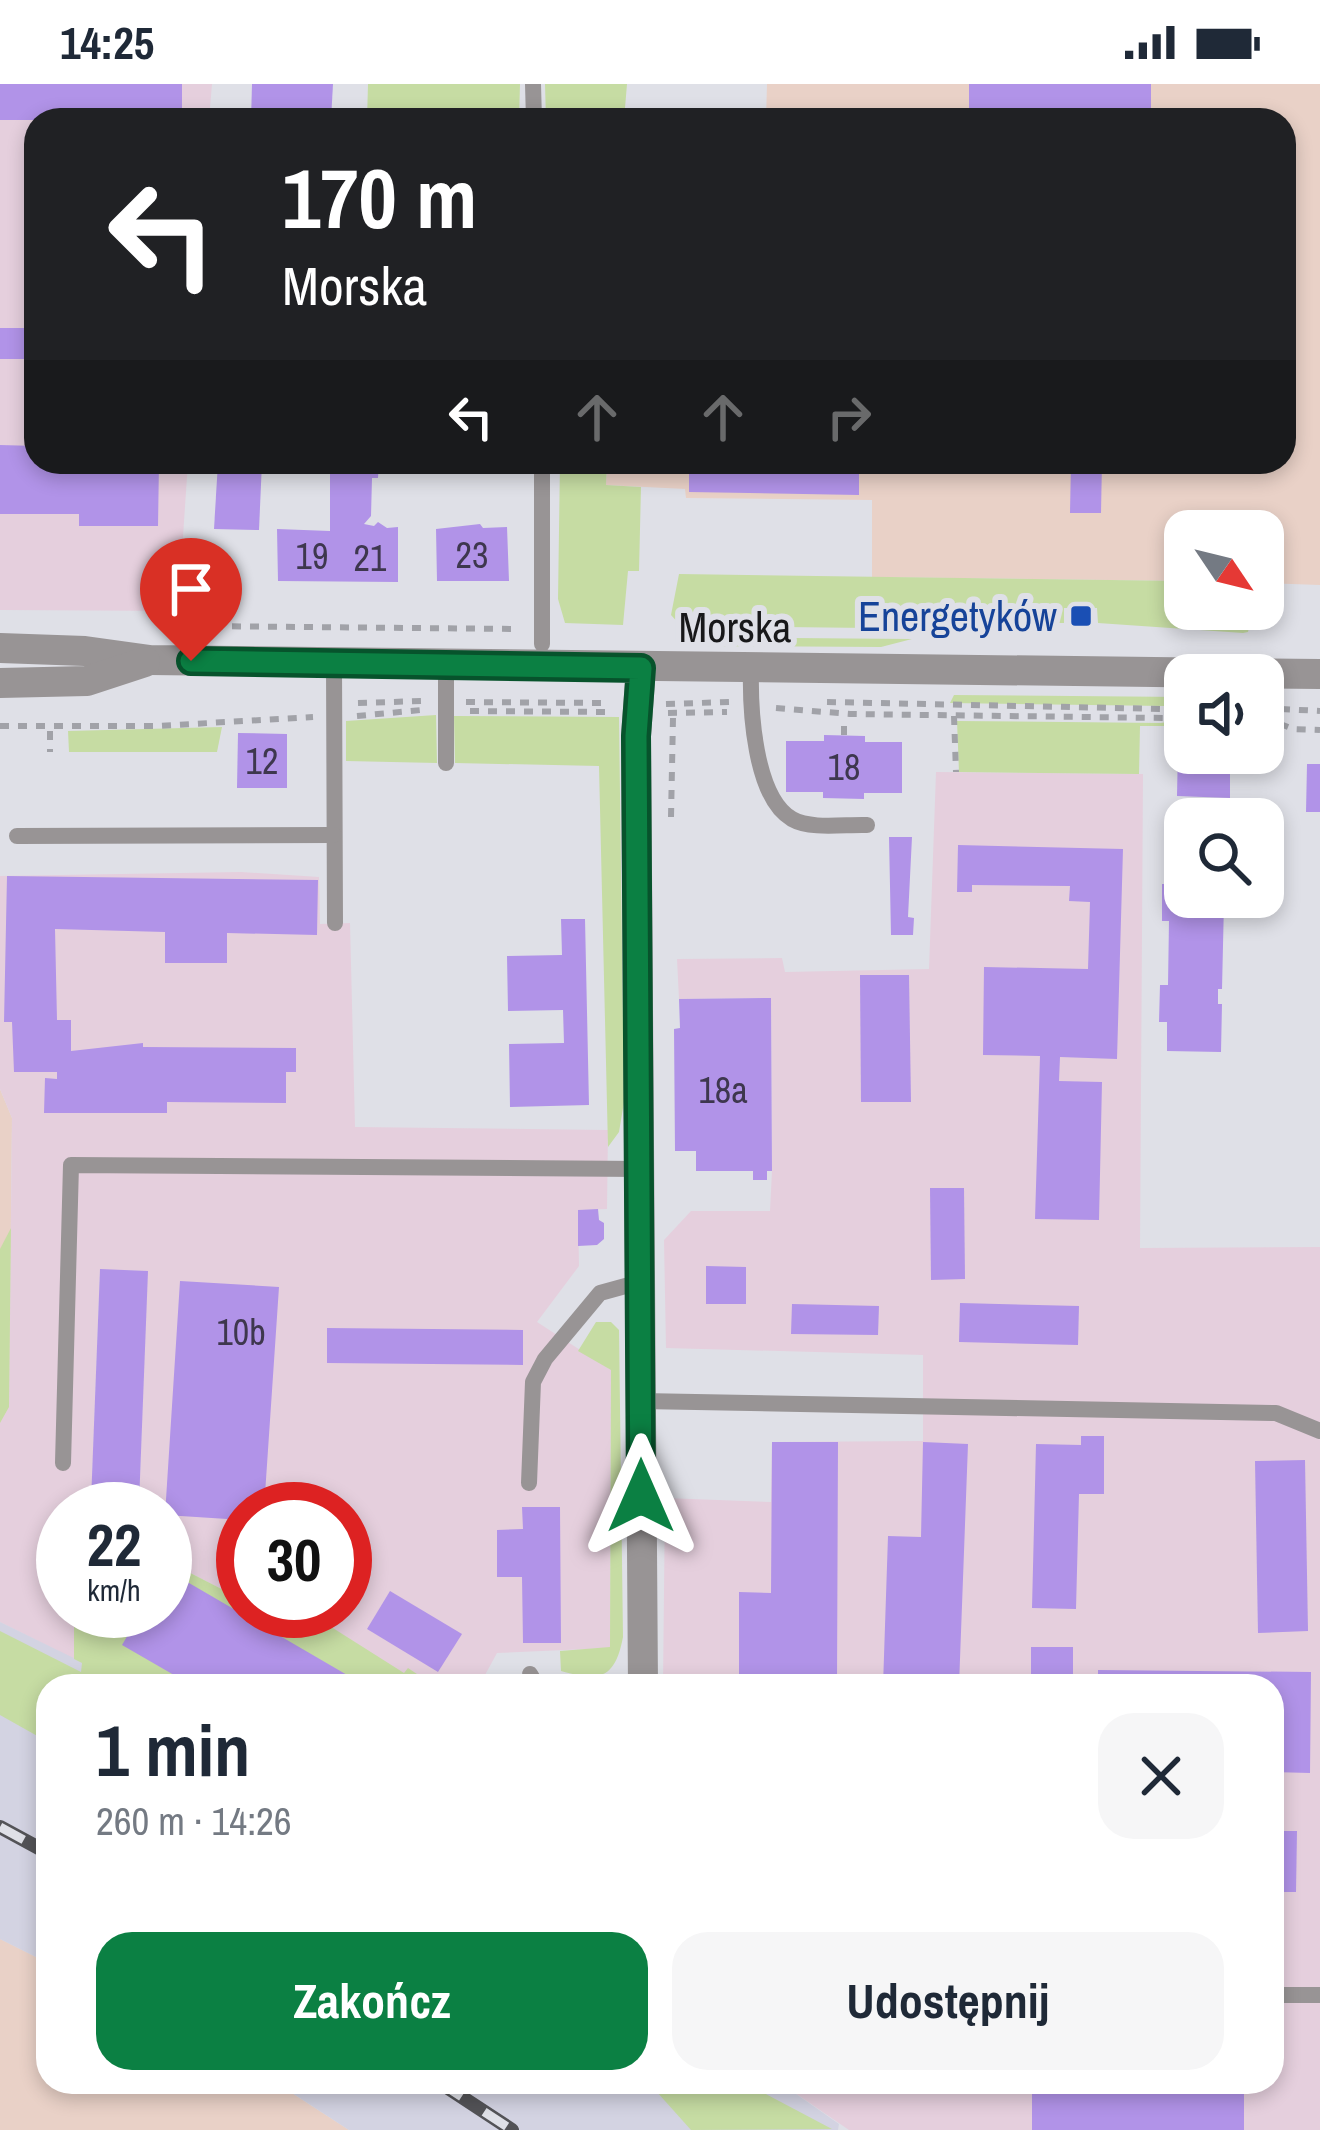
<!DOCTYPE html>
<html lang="pl">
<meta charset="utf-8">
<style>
:root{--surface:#fff;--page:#f6f6f7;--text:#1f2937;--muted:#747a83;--accent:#0b8043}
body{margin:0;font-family:"Archivo Narrow",sans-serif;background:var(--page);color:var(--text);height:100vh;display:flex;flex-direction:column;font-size:45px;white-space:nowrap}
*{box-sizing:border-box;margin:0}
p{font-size:39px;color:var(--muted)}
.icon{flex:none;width:66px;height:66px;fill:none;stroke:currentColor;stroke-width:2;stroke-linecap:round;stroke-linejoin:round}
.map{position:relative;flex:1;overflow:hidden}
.sheet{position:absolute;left:36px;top:1590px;width:1248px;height:420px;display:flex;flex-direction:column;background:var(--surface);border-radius:36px;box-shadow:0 6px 18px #0003}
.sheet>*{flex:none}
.top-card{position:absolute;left:24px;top:24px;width:1272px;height:366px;border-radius:36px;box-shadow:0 6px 18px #0003;background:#202124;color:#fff;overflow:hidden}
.needle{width:78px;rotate:125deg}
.fabs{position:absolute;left:1164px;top:426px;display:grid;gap:24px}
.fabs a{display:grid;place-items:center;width:120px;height:120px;border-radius:24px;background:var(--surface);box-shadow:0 6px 18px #0003;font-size:60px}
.speed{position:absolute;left:36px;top:1398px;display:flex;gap:24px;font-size:60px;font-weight:700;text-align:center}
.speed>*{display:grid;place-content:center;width:156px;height:156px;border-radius:50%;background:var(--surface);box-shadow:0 6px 18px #0003;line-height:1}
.speed small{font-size:30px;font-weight:400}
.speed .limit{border:18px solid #d22;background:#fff;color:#111}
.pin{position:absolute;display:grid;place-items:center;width:102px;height:102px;color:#fff;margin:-123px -51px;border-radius:50% 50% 50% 0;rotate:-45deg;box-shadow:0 0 12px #0007}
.pin .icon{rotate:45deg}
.me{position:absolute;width:132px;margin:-66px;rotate:0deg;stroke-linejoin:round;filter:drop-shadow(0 0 9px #0008)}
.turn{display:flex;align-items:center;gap:42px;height:252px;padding:0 60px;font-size:54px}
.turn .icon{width:156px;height:156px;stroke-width:2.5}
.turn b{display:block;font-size:84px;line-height:102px}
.lanes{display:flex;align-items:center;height:114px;padding:0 60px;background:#0003;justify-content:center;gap:60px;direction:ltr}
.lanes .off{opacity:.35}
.round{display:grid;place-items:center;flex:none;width:126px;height:126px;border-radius:36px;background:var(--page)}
.head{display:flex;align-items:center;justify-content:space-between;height:204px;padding:0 60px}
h1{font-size:72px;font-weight:800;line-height:90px}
.cta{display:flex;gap:24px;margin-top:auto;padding:24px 60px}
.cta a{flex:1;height:138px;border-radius:36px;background:var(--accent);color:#fff;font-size:48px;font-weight:800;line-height:138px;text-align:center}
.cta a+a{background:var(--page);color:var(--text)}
.status{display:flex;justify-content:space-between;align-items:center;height:84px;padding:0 60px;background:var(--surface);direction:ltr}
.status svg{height:33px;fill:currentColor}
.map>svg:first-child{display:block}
.commercial{fill:#e9d1c7}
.industrial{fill:#e5cfdd}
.built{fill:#d3d3e2}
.green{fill:#c6dca3}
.building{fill:#b193e8}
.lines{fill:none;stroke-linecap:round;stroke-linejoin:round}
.path{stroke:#a1a2a8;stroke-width:6;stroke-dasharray:9 9;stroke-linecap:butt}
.service{stroke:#989495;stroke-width:16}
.minor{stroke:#989495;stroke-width:30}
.tertiary{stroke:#989495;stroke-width:30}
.rail-casing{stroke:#535357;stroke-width:14}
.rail{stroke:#dfe0e7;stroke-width:9;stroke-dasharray:27;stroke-linecap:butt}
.route-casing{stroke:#07532c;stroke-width:30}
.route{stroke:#0b8043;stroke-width:21}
.transit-dot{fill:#1a4fb4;stroke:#dfe0e7;stroke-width:4.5}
.labels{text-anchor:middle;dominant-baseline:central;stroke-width:12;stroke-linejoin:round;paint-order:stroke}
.number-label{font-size:36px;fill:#3e374e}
.transit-label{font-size:42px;fill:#164399;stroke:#dfe0e7;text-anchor:end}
.street-label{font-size:42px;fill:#18181a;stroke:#dfe0e7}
</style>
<div class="status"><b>14:25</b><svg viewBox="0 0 49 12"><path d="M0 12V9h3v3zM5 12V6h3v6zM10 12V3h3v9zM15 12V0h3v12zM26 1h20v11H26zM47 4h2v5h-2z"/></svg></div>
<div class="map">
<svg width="1320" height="2046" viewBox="0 0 1320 2046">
<rect width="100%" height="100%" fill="#dfe0e7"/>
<!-- commercial -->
<g class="commercial">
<path d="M767 0H1320V501L1263 499V447H1185V497L872 493V416L686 414 685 405 606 401 607 378H1284V36H766Z"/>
<path d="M0 1005 12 1034 9 1323 0 1339Z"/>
<path d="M0 1855 48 1879V1998H275L349 2046H0Z"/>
</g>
<!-- industrial -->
<g class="industrial">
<path d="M0 0H212L209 36H36V378H188L178 527 0 526Z"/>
<path d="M936 688 1143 690 1140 1164 1320 1163V2046H849L779 1998H1272V1602H663L665 1414 771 1418 772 1358 923 1357V1271L666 1264 664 1156 691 1127H770L772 1087 771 914 679 915 677 875 782 874 785 888 929 885Z"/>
<path d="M241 788 319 793 320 840 350 839 355 1043 608 1046 607 1125 578 1126 579 1182 537 1238 611 1286 610 1564 497 1569 479 1602H435L409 1585 404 1590 306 1527H345V1425H243V1516L165 1476V1425H141L139 1420 147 1187 100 1186 91 1425H63V1527H74V1575L0 1538V1339L9 1323 12 1034 0 1005V792Z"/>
</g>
<!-- built -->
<g class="built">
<path d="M0 1538 131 1602H48V1879L0 1855Z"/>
<path d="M275 1998H779L839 2040 838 2046H349Z"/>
</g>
<!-- green -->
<g class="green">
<path d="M368 0H520L519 36H367Z"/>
<path d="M545 0H627L624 36H546Z"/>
<path d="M560 378H607L606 401 641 403 639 487H628L623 541 565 539 558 515Z"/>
<path d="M679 490 1185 497V525H1253L1248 548 1243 549 1098 539 1097 524H1064V539L935 538 870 544 681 542 671 531Z"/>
<path d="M678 553 912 555 881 563 691 562Z"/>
<path d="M954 611 1185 613V617L1164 622 950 619Z"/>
<path d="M436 631 437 679 346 677V637Z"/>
<path d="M454 632 619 633 624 1018 619 1048 608 1063 599 682 455 679Z"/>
<path d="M1185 635V642H1140L1139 690 959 688 957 637 1161 639Z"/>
<path d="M222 643 217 668H69L68 647Z"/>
<path d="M11 1144 9 1323 0 1339V1165Z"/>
<path d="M596 1238H611L619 1246 623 1553C615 1595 600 1598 561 1587L560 1567 610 1563 611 1286 578 1267Z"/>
<path d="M165 1476 243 1516V1527H261L291 1546 306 1527 404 1589 408 1584 435 1602H131L124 1599V1602H48V1658L0 1631V1547L81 1588 82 1579 74 1575V1527H165Z"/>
<path d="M648 1998H743L832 2045 691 2046Z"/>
</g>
<!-- building -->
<g class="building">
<rect x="0" y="0" width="182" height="36"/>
<path d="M252 0H333L331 36H251Z"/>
<rect x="969" y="0" width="182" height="36"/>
<rect x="0" y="244" width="36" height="31"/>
<path d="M0 361 36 362V378H159L158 442H79V430H0Z"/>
<path d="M218 378H262L259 446 214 445Z"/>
<path d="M319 378H379L378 394H372L371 432 364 440 374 442 378 438 387 444 398 443V498L278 497 277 445 330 447V384L319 382Z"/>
<path d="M689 378H859V411L689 408Z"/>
<path d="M1071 378H1102L1101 429H1070Z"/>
<path d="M480 440 483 444 507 443 509 497H437L436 445Z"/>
<path d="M238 649 287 650V704H237Z"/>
<path d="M824 651 865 652V658H902V709H864V715L823 714V708H786V657H824Z"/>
<path d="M1178 663H1185V669H1230V714L1177 712Z"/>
<path d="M1307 680H1320V728H1306Z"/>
<path d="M889 753H912L908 833 914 834 913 851H891Z"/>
<path d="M958 761 1123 765 1117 975 1060 973 1059 997 1102 998 1099 1136 1035 1135 1040 972 983 971 984 883 1088 885 1090 818 1069 817 1070 802 972 801V808H957Z"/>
<path d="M1170 771H1185V813H1219V818H1224L1222 905H1218V920H1222L1221 968 1167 967V938H1159L1160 901H1168L1169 837H1162V800H1170Z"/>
<path d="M7 792 318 796 317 851 227 849V879H165V848L55 845 57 936H71V967L143 959V963L296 964V988H286V1019L167 1018V1029H44L45 994 57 995V988H14L12 938H4Z"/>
<path d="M561 835H585L589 1021 510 1023 509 960 564 959 563 926 508 927 507 872 562 871Z"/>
<path d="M860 891H909L911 1018H861Z"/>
<path d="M771 914 772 1087H767V1096H753V1087H696V1067H675L674 945 680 944 679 915Z"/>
<path d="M930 1104H964L965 1195 931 1196Z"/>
<path d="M598 1125 599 1136 604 1139V1155L597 1161 578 1162V1126Z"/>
<path d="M706 1182 746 1183V1220H706Z"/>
<path d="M100 1185 148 1187 139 1420 91 1418Z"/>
<path d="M180 1197 279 1203 264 1425H243V1436L165 1431Z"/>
<path d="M960 1219 1079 1222 1078 1261 959 1258Z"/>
<path d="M792 1220 879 1222 878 1251 791 1250Z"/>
<path d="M327 1244 523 1246V1281L327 1279Z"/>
<path d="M1081 1352H1104V1410H1079L1076 1525 1032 1524 1036 1360 1081 1361Z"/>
<path d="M772 1358H838L837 1602H739V1508L771 1509Z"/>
<path d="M923 1358 968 1360 959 1602H883L888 1452 921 1453Z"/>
<path d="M1305 1376 1308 1547 1258 1549 1255 1377Z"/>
<path d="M522 1423H560L561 1559H523L522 1493H497V1446L523 1445Z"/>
<path d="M165 1485 366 1602H193L122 1561 142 1527H165Z"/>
<path d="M390 1507 462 1550 438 1588 367 1545Z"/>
<rect x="1031" y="1563" width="42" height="39"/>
<path d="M1098 1586 1311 1588 1310 1689 1272 1688V1602H1098Z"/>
<path d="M1272 1747H1297L1296 1808H1272Z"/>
<rect x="1032" y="1998" width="212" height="48"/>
</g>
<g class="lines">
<!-- path -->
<g class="path">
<path d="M196 542 518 545"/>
<path d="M466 618 609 619"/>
<path d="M827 618 1164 625 1185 621"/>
<path d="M358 619 423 617"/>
<path d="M666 620 730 618"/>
<path d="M776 624 850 630 1165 634 1185 630"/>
<path d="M1263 624 1320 627"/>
<path d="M470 627 607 628"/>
<path d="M668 629 727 628"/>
<path d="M357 632 421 626"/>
<path d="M954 632 956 688"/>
<path d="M1263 633 1293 645 1320 646"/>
<path d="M0 642H157L313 633"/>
<path d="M50 647V668"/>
<path d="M844 651V634"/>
<path d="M671 733 673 634"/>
</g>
<!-- service -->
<g class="service">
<path d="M533 0 534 36"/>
<path d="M542 560V378"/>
<path d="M334 579 335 839"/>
<path d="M446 580V679"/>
<path d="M751 585C750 624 754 713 792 735 811 746 846 740 867 741"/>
<path d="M17 752 334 751"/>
<path d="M641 1317 1276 1329 1320 1347"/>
<path d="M63 1379 71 1081 640 1085"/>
<path d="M529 1399 533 1298 545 1275 600 1209 640 1198"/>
<path d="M530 1590 537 1602"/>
<path d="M1272 1911H1320"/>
</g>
<!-- minor -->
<path class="minor" d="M641 584 636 652 643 1602"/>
<!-- tertiary -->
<g class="tertiary">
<path d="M0 564 85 567 150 576 1320 590"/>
<path d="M0 599 87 597 145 578"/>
</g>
<defs>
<g id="rail">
<path d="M0 1743 48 1769"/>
<path d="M439 1998 512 2046"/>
</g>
</defs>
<!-- rail casing -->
<use href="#rail" class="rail-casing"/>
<!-- rail -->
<use href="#rail" class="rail"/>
</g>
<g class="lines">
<defs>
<path id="route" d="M191 577 641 584 636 652 641 1412"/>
</defs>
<!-- route casing -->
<use href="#route" class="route-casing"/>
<!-- route -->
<use href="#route" class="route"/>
</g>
<!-- markers -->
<rect class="transit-dot" x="1069" y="520" width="24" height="24" rx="6"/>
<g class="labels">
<!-- number labels -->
<g class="number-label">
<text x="472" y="471">23</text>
<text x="312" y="472">19</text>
<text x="370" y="474">21</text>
<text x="262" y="677">12</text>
<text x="844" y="683">18</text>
<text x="723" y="1006">18a</text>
<text x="241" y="1248">10b</text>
</g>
<!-- transit labels -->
<g class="transit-label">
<text x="1057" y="532">Energetyków</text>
</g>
<!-- street labels -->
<g class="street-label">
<text x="735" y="543">Morska</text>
</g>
</g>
</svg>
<div class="fabs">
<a><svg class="needle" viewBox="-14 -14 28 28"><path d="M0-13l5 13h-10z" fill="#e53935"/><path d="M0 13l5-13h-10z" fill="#747a83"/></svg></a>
<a><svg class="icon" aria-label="sound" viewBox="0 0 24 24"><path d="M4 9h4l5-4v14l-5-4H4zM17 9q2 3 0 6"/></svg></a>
<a><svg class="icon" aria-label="search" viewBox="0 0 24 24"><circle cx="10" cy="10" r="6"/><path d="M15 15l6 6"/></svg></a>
</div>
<div class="speed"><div>22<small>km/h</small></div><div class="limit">30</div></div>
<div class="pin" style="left:191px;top:577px;background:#d93025"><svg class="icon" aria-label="arrive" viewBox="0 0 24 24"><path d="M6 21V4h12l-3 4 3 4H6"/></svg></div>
<svg class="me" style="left:641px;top:1412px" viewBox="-20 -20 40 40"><path d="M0-17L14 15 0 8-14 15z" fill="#0b8043" stroke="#fff" stroke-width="4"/></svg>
<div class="top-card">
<div class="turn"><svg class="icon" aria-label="left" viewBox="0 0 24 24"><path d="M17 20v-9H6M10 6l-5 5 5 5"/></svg><div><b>170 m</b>Morska</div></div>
<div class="lanes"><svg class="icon" aria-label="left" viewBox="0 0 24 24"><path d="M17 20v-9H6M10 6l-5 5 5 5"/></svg><svg class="icon off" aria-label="ahead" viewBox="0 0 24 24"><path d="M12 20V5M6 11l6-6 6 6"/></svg><svg class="icon off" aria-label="ahead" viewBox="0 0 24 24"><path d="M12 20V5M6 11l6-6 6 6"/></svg><svg class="icon off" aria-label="right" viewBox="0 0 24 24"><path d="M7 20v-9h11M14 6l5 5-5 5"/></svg></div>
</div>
<section class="sheet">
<div class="head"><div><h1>1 min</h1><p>260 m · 14:26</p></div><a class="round"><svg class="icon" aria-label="close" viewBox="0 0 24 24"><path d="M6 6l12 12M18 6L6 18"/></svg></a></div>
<div class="cta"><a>Zakończ</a><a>Udostępnij</a></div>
</section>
</div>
